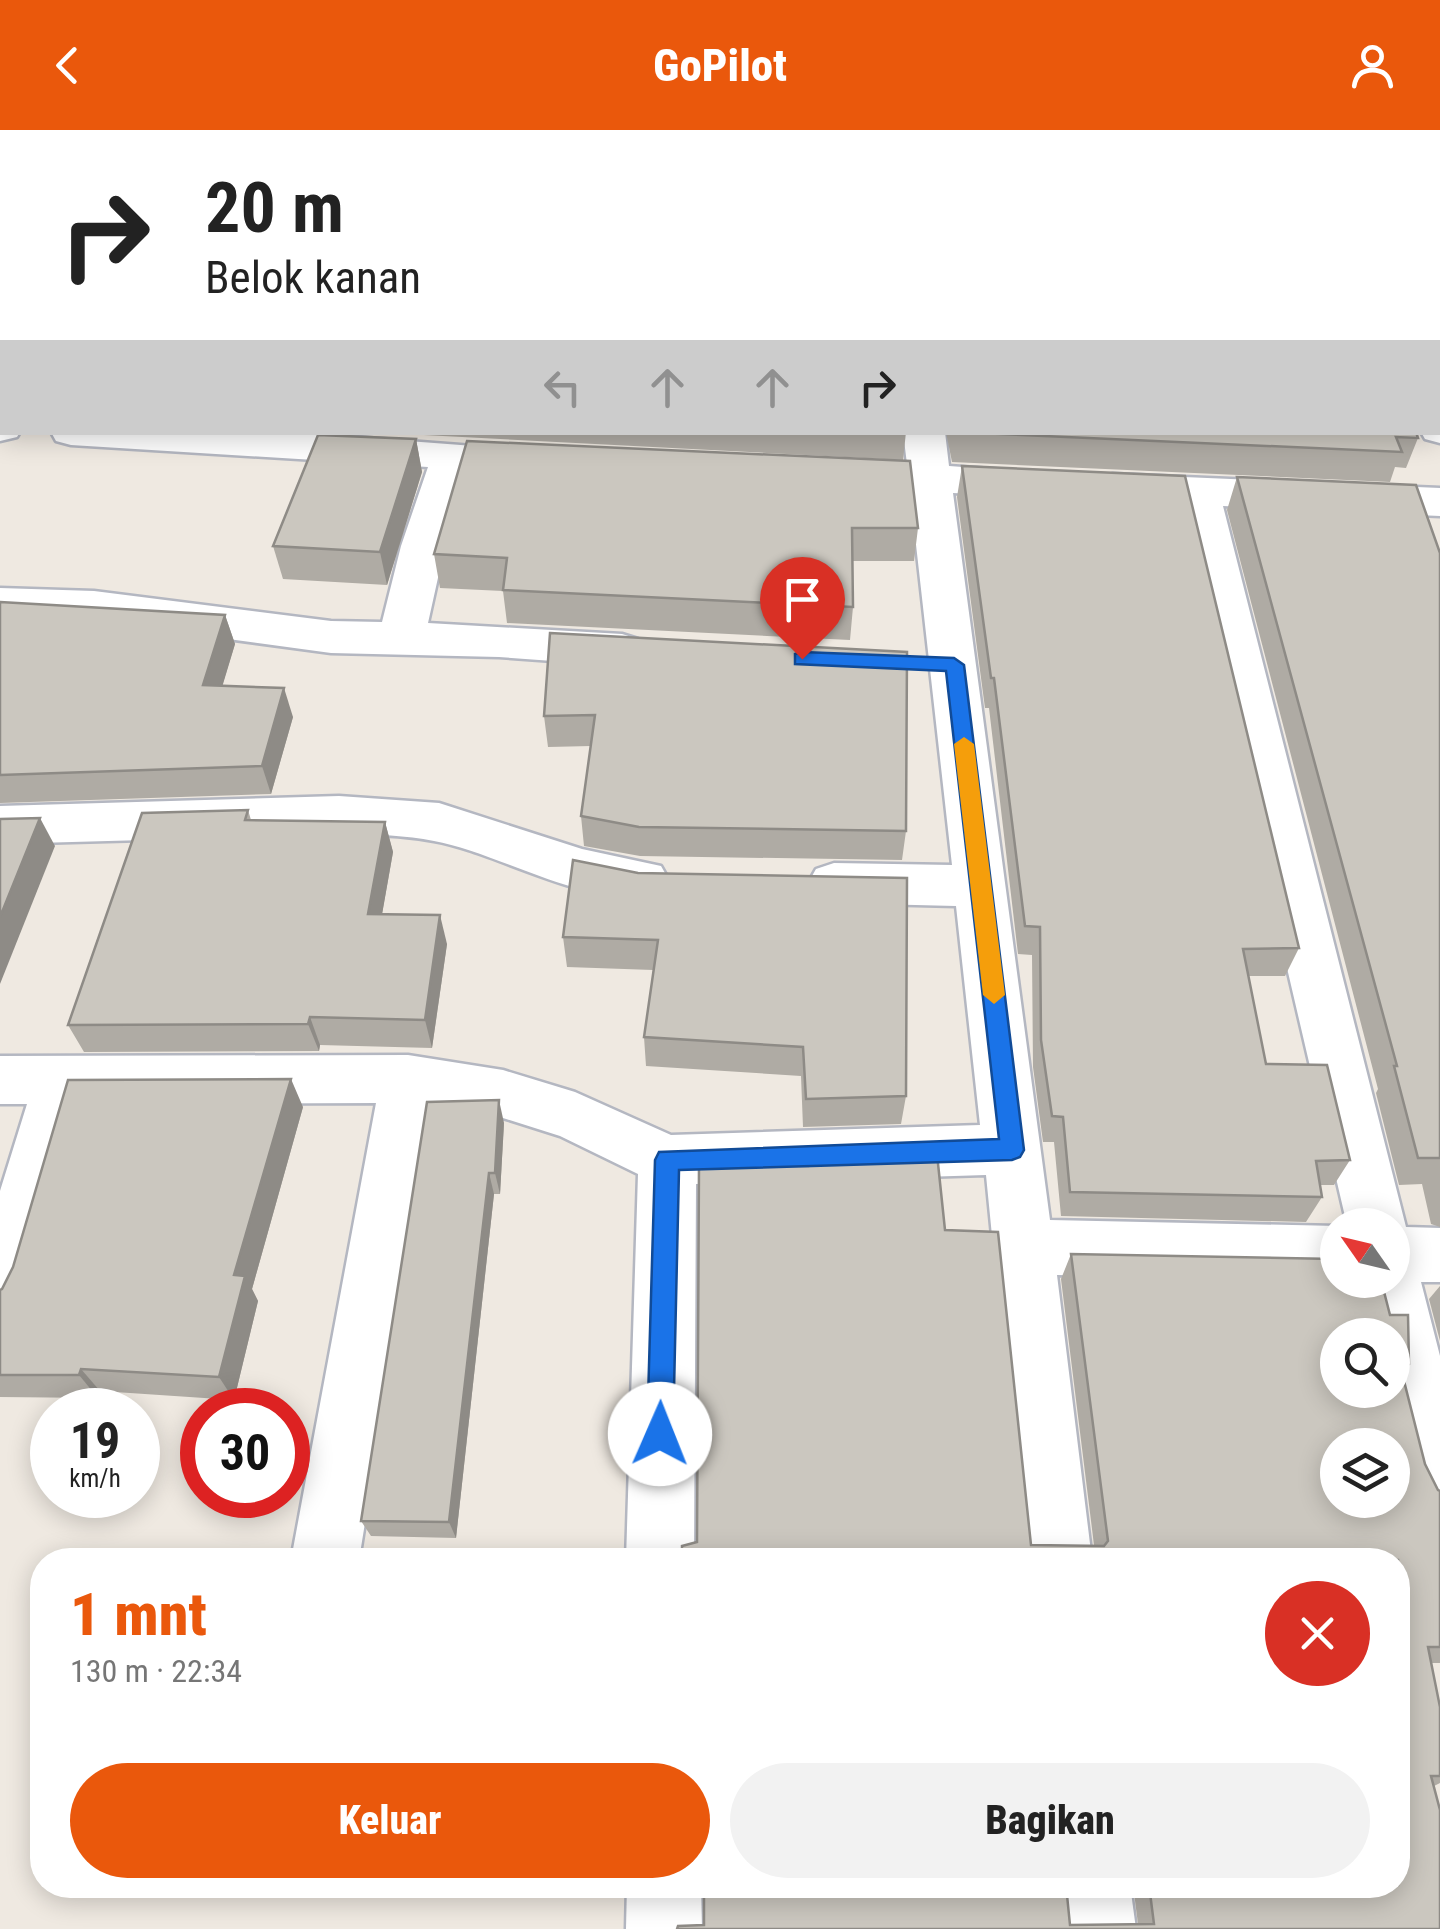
<!DOCTYPE html>
<html lang="id">
<meta charset="utf-8">
<style>
:root{--surface:#fff;--page:#f2f2f2;--text:#222;--muted:#767676;--accent:#ea580c}
body{margin:0;font-family:"Roboto Condensed",sans-serif;background:var(--page);color:var(--text);height:100vh;display:flex;flex-direction:column;font-size:38px;white-space:nowrap}
*{box-sizing:border-box;margin:0}
p{font-size:32px;color:var(--muted)}
.icon{flex:none;width:55px;height:55px;fill:none;stroke:currentColor;stroke-width:2;stroke-linecap:round;stroke-linejoin:round}
.map{position:relative;flex:1;overflow:hidden}
.drawer{position:absolute;left:30px;top:1418px;width:1380px;height:350px;display:flex;flex-direction:column;background:var(--surface);border-radius:40px;box-shadow:0 5px 25px #0003}
.drawer>*{flex:none}
.guide{position:absolute;left:0px;top:0px;width:1440px;height:305px;box-shadow:0 5px 25px #0003;background:#fff;color:var(--text);overflow:hidden}
.needle{width:65px;rotate:304deg}
.buttons{position:absolute;left:1320px;top:1078px;display:grid;gap:20px}
.buttons a{display:grid;place-items:center;width:90px;height:90px;border-radius:50%;background:var(--surface);box-shadow:0 5px 25px #0003;font-size:50px}
.speed{position:absolute;left:30px;top:1258px;display:flex;gap:20px;font-size:50px;font-weight:700;text-align:center}
.speed>*{display:grid;place-content:center;width:130px;height:130px;border-radius:50%;background:var(--surface);box-shadow:0 5px 25px #0003;line-height:1}
.speed small{font-size:25px;font-weight:400}
.speed .limit{border:15px solid #d22;background:#fff;color:#111}
.pin{position:absolute;display:grid;place-items:center;width:85px;height:85px;color:#fff;margin:-102px -42px;border-radius:50% 50% 50% 0;rotate:-45deg;box-shadow:0 0 10px #0007}
.pin .icon{rotate:45deg}
.me{position:absolute;width:110px;margin:-55px;rotate:1deg;stroke-linejoin:round;filter:drop-shadow(0 0 8px #0008)}
.turn{display:flex;align-items:center;gap:35px;height:210px;padding:0 40px;font-size:45px}
.turn .icon{width:130px;height:130px;stroke-width:2.5}
.turn b{display:block;font-size:70px;line-height:85px}
.lanes{display:flex;align-items:center;height:95px;padding:0 40px;background:#0003;justify-content:center;gap:50px;direction:ltr}
.lanes .off{opacity:.35}
.round{display:grid;place-items:center;flex:none;width:105px;height:105px;border-radius:52px;background:var(--page)}
.overview{display:flex;align-items:center;justify-content:space-between;height:170px;padding:0 40px}
h1{font-size:60px;font-weight:800;line-height:75px;color:var(--accent)}
.button{display:flex;gap:20px;margin-top:auto;padding:20px 40px}
.button a{flex:1;height:115px;border-radius:60px;background:var(--accent);color:#fff;font-size:40px;font-weight:800;line-height:115px;text-align:center}
.button a+a{background:var(--page);color:var(--text)}
header{display:flex;justify-content:space-between;align-items:center;height:130px;padding:0 40px;background:var(--accent);color:#fff;font-size:45px;font-weight:800}
.map>svg:first-child{display:block}
.lines{fill:none;stroke-linecap:round;stroke-linejoin:round}
.minor-casing{stroke:#b4b7c1;stroke-width:5}
.minor{fill:#fff;fill-rule:evenodd}
.wall{fill:#afaba4}
.shaded-wall{fill:#8e8b86}
.building{fill:#cbc7bf;stroke:#8e8b86;stroke-width:2.5;fill-rule:evenodd}
.route{fill:#1a73e8;stroke:#114b97;stroke-width:2.5}
.slow{fill:#f59e0b}
</style>
<header><svg class="icon" aria-label="back" viewBox="0 0 24 24"><path d="M15 5l-7 7 7 7"/></svg>GoPilot<svg class="icon" aria-label="person" viewBox="0 0 24 24"><circle cx="12" cy="8" r="4"/><path d="M4 21q1-7 8-7t8 7"/></svg></header>
<div class="map">
<svg width="1440" height="1799" viewBox="0 0 1440 1799">
<rect width="100%" height="100%" fill="#efe9e1"/>
<g class="lines">
<defs>
<g id="minor">
<rect x="0" y="141" width="2" height="22"/>
<path d="M1438 282 1440 283V313L1425 309 1421 302H1438Z"/>
<path d="M0 285 2 302H20L17 307 0 311Z"/>
<path d="M51 302H289L552 322 558 331 552 340 537 344 469 340 445 416 428 493 622 504 638 509 645 520 638 531 622 536 499 527 331 523 94 491 0 488V458L94 461 331 491 382 492 401 416 428 337 71 315 56 311Z"/>
<path d="M903 302H945L949 336 1047 343 1053 353 1047 363 1032 367 953 363 1050 1090 1338 1096 1339 1150 1057 1145 1092 1430H1024L986 1045 696 1054 694 1430H626L638 1044 560 1006 503 988 432 977 359 1430H291L376 973 83 974 30 1160 22 1180 0 1188V1061L27 974H0V926L408 925 503 940 575 962 671 1005 980 995 956 776 834 773 816 767 808 753 816 739 834 733 952 735 910 361 823 354 817 344 823 334 838 331 907 334Z"/>
<path d="M1113 344 1440 358V386L1223 376 1406 1097 1440 1098V1152H1421L1440 1226V1385L1417 1376 1407 1353 1385 1260H1392V1205H1373L1360 1150H1392V1095H1347L1179 375 1098 368 1092 358 1098 348Z"/>
<path d="M339 666 439 673 582 719 661 736 669 750 661 764C599 784 498 722 434 711 375 700 312 705 252 707 168 709 84 712 0 714V676Z"/>
<path d="M627 1755H701L702 1799H626Z"/>
<path d="M1056 1755H1130L1136 1799H1060Z"/>
</g>
</defs>
<!-- minor casing -->
<use href="#minor" class="minor-casing"/>
<!-- minor -->
<use href="#minor" class="minor"/>
</g>
<!-- wall -->
<g class="wall">
<path d="M0 0 2 2V122H0Z"/>
<path d="M1440 0V250H1438V2Z"/>
<path d="M366 302H906L903 330Z"/>
<path d="M946 302H1416L1418 308 1406 338 1395 337 1390 352 952 332Z"/>
<path d="M416 309 422 342 387 455 283 449 273 416Z"/>
<path d="M910 331 918 398 914 431H852L853 477 850 510 507 493 503 461 440 458 434 424Z"/>
<path d="M962 336 1299 818 1285 846H1249L1266 934 1350 1030 1334 1055H1320L1322 1067 1306 1092 1061 1086 1054 1012H1043L1033 937 1032 825 1018 824 989 578H985L957 367Z"/>
<path d="M1237 347 1440 423V1097L1431 1094 1422 1054 1399 1055 1376 963 1378 959 1227 380Z"/>
<path d="M0 472 225 485 235 514 222 556 293 587 271 664 0 673Z"/>
<path d="M550 503 906 701 902 730 640 726 584 716 581 686 591 616 548 617 544 586Z"/>
<path d="M248 680 251 690 385 692 393 722 382 784 447 814 432 918 320 915 319 921 84 922 68 895Z"/>
<path d="M573 730 906 966 901 994 803 997 801 946 646 936 644 907 653 840 567 837 563 807Z"/>
<path d="M303 977 252 1159 258 1171 234 1270 100 1261 98 1268 0 1267V1160Z"/>
<path d="M504 993 500 1064H494L456 1408 371 1406 361 1391Z"/>
<path d="M808 1028 945 1100 1031 1415H1094L1061 1149 1071 1124 1338 1150 1402 1241 1425 1334 1438 1360 1440 1361V1533H1431L1440 1577V1653L1434 1656 1440 1799 704 1795 1138 1794 1133 1755H1398L697 1412 807 1036Z"/>
<path d="M1440 1156V1211L1429 1169Z"/>
</g>
<!-- shaded-wall -->
<g class="shaded-wall">
<path d="M416 309 422 342 387 455 380 422Z"/>
<path d="M225 485 235 514 214 584 203 555Z"/>
<path d="M284 558 293 587 271 664 262 636Z"/>
<path d="M40 688 55 716 0 854V787Z"/>
<path d="M385 692 393 722 377 813 368 784Z"/>
<path d="M440 785 447 814 432 918 425 890Z"/>
<path d="M310 887 320 915 319 921 308 894Z"/>
<path d="M291 949 303 977 252 1159 258 1171 234 1270 219 1247 234 1145Z"/>
<path d="M499 970 504 993 500 1064 495 1043Z"/>
<path d="M489 1043 494 1064 456 1408 449 1392Z"/>
<path d="M81 1239 100 1261 98 1268 79 1245Z"/>
</g>
<!-- building -->
<g class="building">
<path d="M0 0H498L497 2H2V47H0Z"/>
<path d="M887 0H1440V220H1438V2H888Z"/>
<path d="M2 48V93H0V53Z"/>
<path d="M1416 302 1418 308 1396 307 1402 322 956 302Z"/>
<path d="M318 305 416 309 380 422 273 416Z"/>
<path d="M467 311 910 331 918 398H852L853 477 503 460 507 428 434 424Z"/>
<path d="M962 336 1185 346 1299 818 1243 819 1266 934 1327 935 1350 1030 1316 1031 1322 1067 1070 1062 1063 987 1052 986 1041 910 1040 797 1025 796 994 548H991Z"/>
<path d="M1237 347 1416 355 1440 423V1028H1418L1394 936H1397Z"/>
<path d="M0 472 225 485 203 555 284 558 262 636 0 645Z"/>
<path d="M550 503 907 522 906 701 639 697 581 686 595 585 544 586Z"/>
<path d="M248 680 245 690 385 692 368 784 440 785 425 890 310 887 308 894 68 895 142 683Z"/>
<path d="M40 688 0 787V689Z"/>
<path d="M573 730 638 743 907 748 906 966 806 969 803 917 644 907 658 810 563 807Z"/>
<path d="M291 949 234 1145 245 1146 219 1247 81 1239 79 1245H0V1160L2 1159 13 1137 68 950Z"/>
<path d="M499 970 495 1043H489L449 1392 361 1391 427 972Z"/>
<path d="M937 1024 945 1100 998 1102 1031 1415 1104 1416 1108 1411 1071 1124 1334 1129 1338 1150H1381L1390 1185H1408L1409 1234 1401 1239 1425 1334 1438 1360 1440 1361V1517H1428L1440 1577V1646H1431L1440 1680V1799H677L678 1796 704 1795V1755H1066L1070 1795 1154 1794 1149 1755H1398V1430H682V1416L697 1412 699 1035 808 1036V1028ZM1338 1205H1392V1260H1338ZM1338 1315H1392V1370H1338Z"/>
</g>
<!-- route -->
<path class="route" d="M802 522 954 528 964 535 1024 1020 1020 1027 1012 1030 679 1040 673 1304 669 1313 660 1317 651 1313 647 1304 655 1030 659 1022 999 1009 946 541 795 534V524Z"/>
<!-- slow -->
<path class="slow" d="M964 607 974 614 1005 865 994 874 983 865 954 614Z"/>
</svg>
<div class="buttons">
<a><svg class="needle" viewBox="-14 -14 28 28"><path d="M0-13l5 13h-10z" fill="#e53935"/><path d="M0 13l5-13h-10z" fill="#767676"/></svg></a>
<a><svg class="icon" aria-label="search" viewBox="0 0 24 24"><circle cx="10" cy="10" r="6"/><path d="M15 15l6 6"/></svg></a>
<a><svg class="icon" aria-label="layers" viewBox="0 0 24 24"><path d="M12 4l9 5-9 5-9-5zM3 14l9 5 9-5"/></svg></a>
</div>
<div class="speed"><div>19<small>km/h</small></div><div class="limit">30</div></div>
<div class="pin" style="left:802px;top:529px;background:#d93025"><svg class="icon" aria-label="arrive" viewBox="0 0 24 24"><path d="M6 21V4h12l-3 4 3 4H6"/></svg></div>
<svg class="me" style="left:660px;top:1304px" viewBox="-20 -20 40 40"><circle r="19" fill="#fff"/><path d="M0-13L10 11 0 6-10 11z" fill="#1a73e8"/></svg>
<div class="guide">
<div class="turn"><svg class="icon" aria-label="right" viewBox="0 0 24 24"><path d="M7 20v-9h11M14 6l5 5-5 5"/></svg><div><b>20 m</b>Belok kanan</div></div>
<div class="lanes"><svg class="icon off" aria-label="left" viewBox="0 0 24 24"><path d="M17 20v-9H6M10 6l-5 5 5 5"/></svg><svg class="icon off" aria-label="ahead" viewBox="0 0 24 24"><path d="M12 20V5M6 11l6-6 6 6"/></svg><svg class="icon off" aria-label="ahead" viewBox="0 0 24 24"><path d="M12 20V5M6 11l6-6 6 6"/></svg><svg class="icon" aria-label="right" viewBox="0 0 24 24"><path d="M7 20v-9h11M14 6l5 5-5 5"/></svg></div>
</div>
<section class="drawer">
<div class="overview"><div><h1>1 mnt</h1><p>130 m · 22:34</p></div><a class="round" style="background:#d93025;color:#fff"><svg class="icon" aria-label="close" viewBox="0 0 24 24"><path d="M6 6l12 12M18 6L6 18"/></svg></a></div>
<div class="button"><a>Keluar</a><a>Bagikan</a></div>
</section>
</div>
